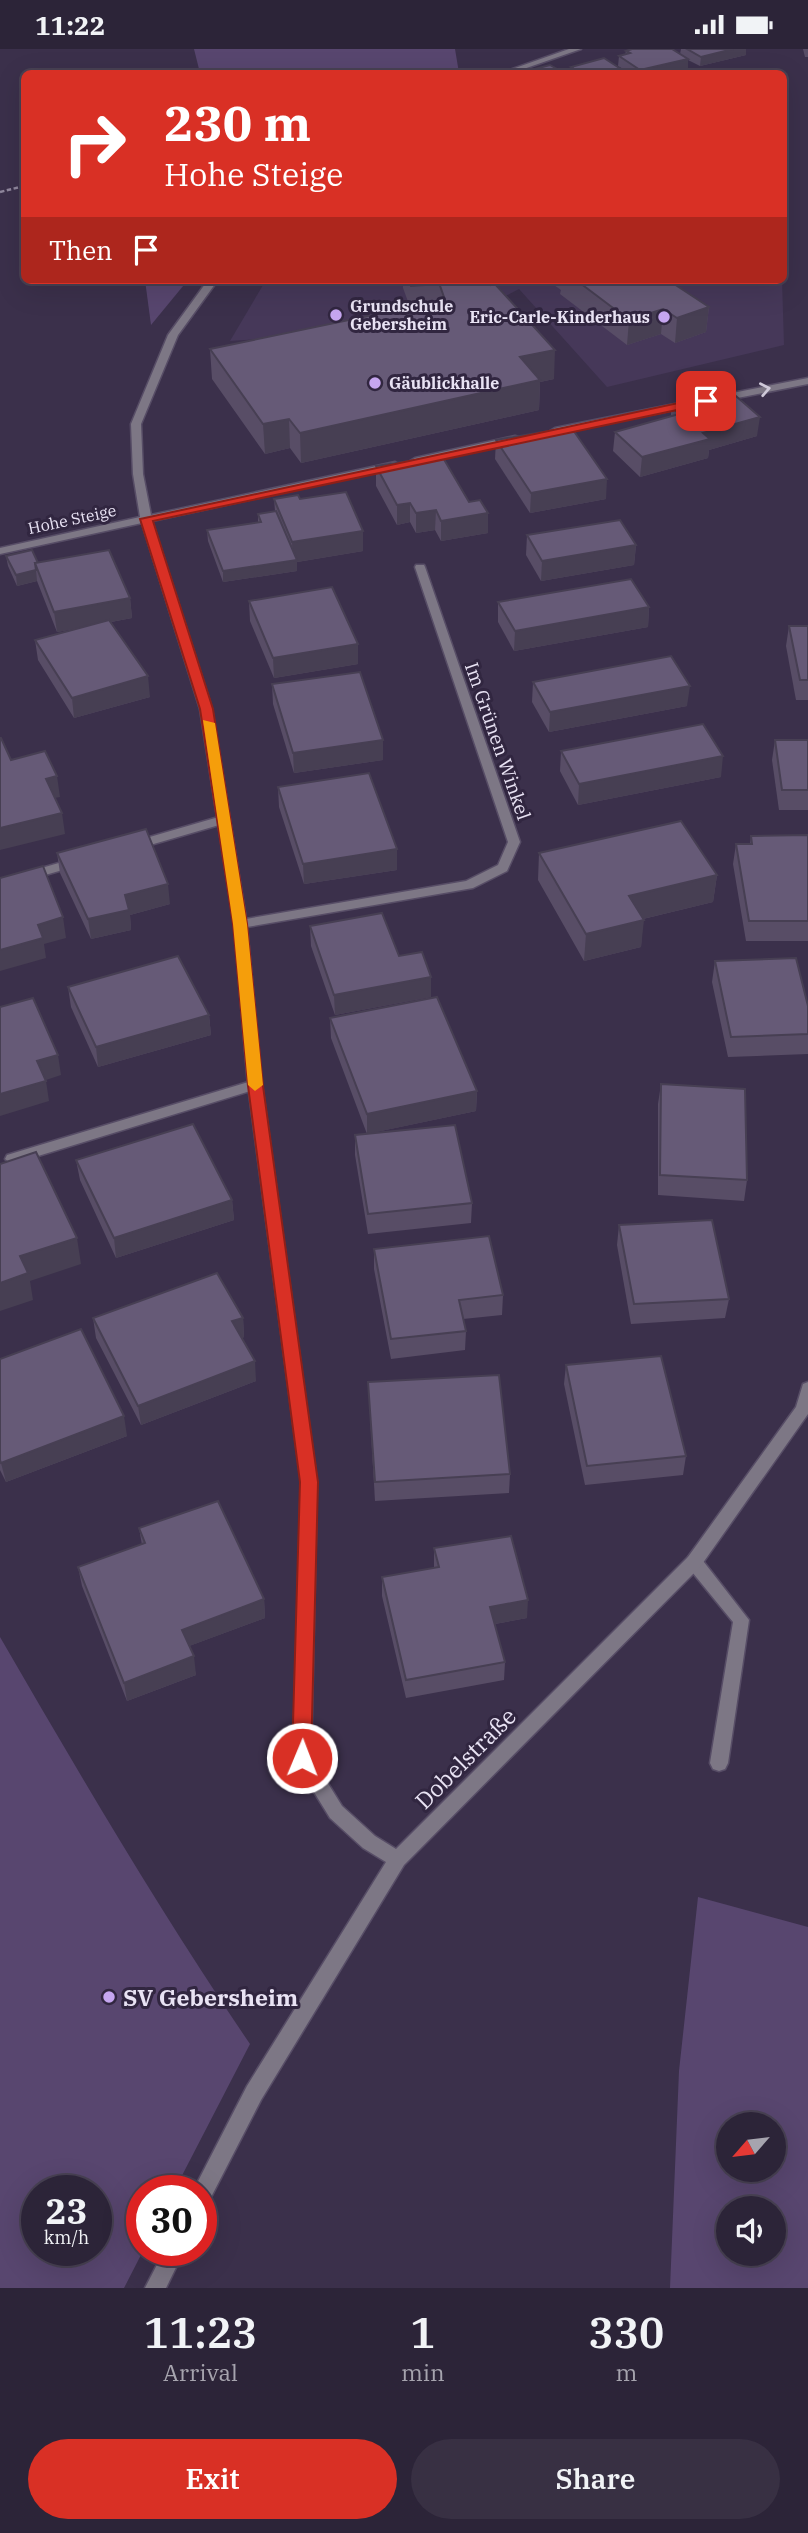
<!DOCTYPE html>
<meta charset="utf-8">
<style>
:root{--surface:#2c2438;--page:#383043;--text:#f1f3f6;--muted:#a6a4ae;--line:#484153;--accent:#d93025}
body{margin:0;font-family:"IBM Plex Serif",serif;background:var(--page);color:var(--text);height:100vh;display:flex;flex-direction:column;font-size:26px;white-space:nowrap}
*{box-sizing:border-box;margin:0}
p{font-size:23px;color:var(--muted)}
.icon{flex:none;width:38px;height:38px;fill:none;stroke:currentColor;stroke-width:2;stroke-linecap:round;stroke-linejoin:round}
.map{position:relative;height:2239px;overflow:hidden}
.panel{display:flex;flex-direction:column;background:var(--surface);flex:1}
.panel>*{flex:none}
.hud{position:absolute;left:21px;top:21px;width:766px;height:214px;border-radius:10px;box-shadow:0 7px 28px #0002,0 0 0 2px var(--line);background:#d93025;color:#fff;overflow:hidden}
.needle{width:46px;rotate:242deg}
.fabs{position:absolute;left:716px;top:2063px;display:grid;gap:14px}
.fabs a{display:grid;place-items:center;width:70px;height:70px;border-radius:50%;background:var(--surface);box-shadow:0 7px 28px #0002,0 0 0 2px var(--line);font-size:35px}
.speed{position:absolute;left:21px;top:2126px;display:flex;gap:14px;font-size:35px;font-weight:700;text-align:center}
.speed>*{display:grid;place-content:center;width:91px;height:91px;border-radius:50%;background:var(--surface);box-shadow:0 7px 28px #0002,0 0 0 2px var(--line);line-height:1}
.speed small{font-size:18px;font-weight:400}
.speed .limit{border:10px solid #d22;background:#fff;color:#111}
.pin{position:absolute;display:grid;place-items:center;width:60px;height:60px;color:#fff;margin:-30px;border-radius:14px;box-shadow:0 4px 10px #0006}
.me{position:absolute;width:77px;margin:-38px;rotate:1deg;stroke-linejoin:round;filter:drop-shadow(0 0 5px #0008)}
.turn{display:flex;align-items:center;gap:24px;height:147px;padding:0 28px;font-size:32px}
.turn .icon{width:91px;height:91px;stroke-width:2.5}
.turn b{display:block;font-size:49px;line-height:60px}
.then{display:flex;align-items:center;height:66px;padding:0 28px;background:#0003;gap:14px;font-size:26px}
.eta{display:flex;justify-content:space-evenly;align-items:center;height:119px;text-align:center}
.eta b{font-size:42px;font-weight:600;line-height:49px}
.action{display:flex;gap:14px;margin-top:auto;padding:14px 28px}
.action a{flex:1;height:80px;border-radius:42px;background:var(--accent);color:#fff;font-size:28px;font-weight:600;line-height:80px;text-align:center}
.action a+a{background:var(--page);color:var(--text)}
.status{display:flex;justify-content:space-between;align-items:center;height:49px;padding:0 35px;background:var(--surface);direction:ltr}
.status svg{height:19px;fill:currentColor}
.map>svg:first-child{display:block}
.built{fill:#463859}
.green{fill:#58466f;fill-rule:evenodd}
.lines{fill:none;stroke-linecap:round;stroke-linejoin:round}
.service-casing{stroke:#574d66;stroke-width:3}
.minor-casing{stroke:#574d66;stroke-width:3}
.path{stroke:#90879d;stroke-width:2.5;stroke-dasharray:4.5 2.5;stroke-linecap:butt}
.service{fill:#7d7785;fill-rule:evenodd}
.minor{fill:#7d7785;fill-rule:evenodd}
.wall{fill:#584d66}
.shaded-wall{fill:#473f53}
.building{fill:#665a77;stroke:#473f53;stroke-width:2}
.oneway{stroke:#cec8d8}
.route{fill:#d93025;stroke:#8d1f18;stroke-width:2}
.slow{fill:#f59e0b}
.poi-dot{fill:#c6a6f0;stroke:#312640;stroke-width:2.5}
.labels{text-anchor:middle;dominant-baseline:central;stroke-width:6;stroke-linejoin:round;paint-order:stroke}
.far-poi-label{font-size:16px;font-weight:bold;fill:#e9e3f4;stroke:#312640;text-anchor:start}
.far-street-label{font-size:16px;fill:#e9e3f4;stroke:#312640}
.street-label{font-size:19px;fill:#e9e3f4;stroke:#312640}
.near-street-label{font-size:23px;fill:#e9e3f4;stroke:#312640}
.near-poi-label{font-size:23px;font-weight:bold;fill:#e9e3f4;stroke:#312640;text-anchor:start}
</style>
<div class="status"><b>11:22</b><svg viewBox="0 0 49 12"><path d="M0 12V9h3v3zM5 12V6h3v6zM10 12V3h3v9zM15 12V0h3v12zM26 1h20v11H26zM47 4h2v5h-2z"/></svg></div>
<div class="map">
<svg width="808" height="2239" viewBox="0 0 808 2239">
<rect width="100%" height="100%" fill="#3b304b"/>
<!-- built -->
<path class="built" d="M266 231H782L784 296 607 338 519 240 488 256 318 286 230 292Z"/>
<!-- green -->
<g class="green">
<path d="M194 0H455L459 24H200Z"/>
<path d="M145 231H188L151 276Z"/>
<path d="M0 1588C80 1726 160 1863 250 1995L174 2142H142L143 2202 124 2239H0ZM96 2142V2202H37V2142Z"/>
<path d="M698 1848 808 1878V2239H670L679 2022ZM728 2076H774V2121H728ZM728 2160H774V2205H728Z"/>
</g>
<g class="lines">
<defs>
<g id="service">
<path d="M222 767 226 768 228 771 226 774 133 801 127 797 129 794Z"/>
<path d="M76 809 82 813 80 816 0 839V831Z"/>
<path d="M255 1031 260 1033 262 1036 260 1039 12 1115 5 1110 7 1106Z"/>
<path d="M694 1506 700 1508 749 1571 728 1714 725 1720 719 1722 713 1720 710 1714 733 1573 688 1518 686 1513 688 1508Z"/>
</g>
<g id="minor">
<path d="M569 0H581L512 24H501Z"/>
<path d="M208 231H218L178 286 141 375 143 425 151 466 395 413 400 416 395 419 152 472 212 660 246 870 466 832 498 816 508 793 415 518 416 516H424L425 518 520 793 507 822 473 839 247 878 262 1036 317 1433 311 1707 342 1757 375 1787 396 1800 688 1508 796 1358 803 1335 808 1333V1365L700 1518 404 1816 261 2051 208 2154 201 2157V2142H193L247 2037 386 1813 363 1799 330 1769 293 1709 301 1433 248 1036 234 875 200 660 142 474 0 505V499L140 468 133 425 131 375 168 286Z"/>
<path d="M808 329V335L717 353 712 350 717 347Z"/>
<path d="M690 352 695 355 693 357 555 385 550 382 555 379Z"/>
<path d="M515 387 519 388V392L415 415 410 412 415 409Z"/>
<path d="M164 2202H184L166 2239H145Z"/>
</g>
</defs>
<!-- service casing -->
<use href="#service" class="service-casing"/>
<!-- minor casing -->
<use href="#minor" class="minor-casing"/>
<!-- path -->
<path class="path" d="M0 143 24 137"/>
<!-- service -->
<use href="#service" class="service"/>
<!-- minor -->
<use href="#minor" class="minor"/>
</g>
<!-- wall -->
<g class="wall">
<path d="M681 0H746V6L700 17 688 11V19L665 24H630L618 17 619 7 625 6 626 2 680 5Z"/>
<path d="M803 0H808V8H805Z"/>
<path d="M571 18 627 24H571Z"/>
<path d="M403 231H489L554 330 540 333 539 361 301 414 290 399 265 405 212 330 210 300 410 258 403 239Z"/>
<path d="M547 231H668L709 258 706 283 675 294 661 285 627 296 560 245 561 241Z"/>
<path d="M671 357 757 387 709 401 708 409 640 428 613 402 615 383 671 367Z"/>
<path d="M496 391 606 450 530 464 495 410Z"/>
<path d="M376 417 469 453 488 464V484L441 492 435 481 416 484 410 473 397 476 376 437Z"/>
<path d="M274 450H300L363 482V502L297 513V522L223 533 208 492 207 481 258 473V465L275 462Z"/>
<path d="M527 486 636 496 634 516 541 532 526 506Z"/>
<path d="M6 507 38 514 130 549 132 569 111 573 150 648 74 669 38 611 35 591 79 579 57 583 37 532 17 537 8 517Z"/>
<path d="M249 552 358 615 274 629 250 572Z"/>
<path d="M498 553 649 558 648 578 514 602 498 573Z"/>
<path d="M789 577H808V651H796L786 597Z"/>
<path d="M533 633 687 657 549 683 532 653Z"/>
<path d="M272 635 383 711 294 724 273 655Z"/>
<path d="M775 691H808V761H779L772 711Z"/>
<path d="M561 702 721 728 578 756 560 722Z"/>
<path d="M278 738 397 800V821L304 835 279 758Z"/>
<path d="M808 786V892H746L733 815 736 795H750L751 787Z"/>
<path d="M57 804 170 855 130 866 131 881 91 890 60 824Z"/>
<path d="M539 804 717 826 713 853 643 870 641 898 584 912 538 831Z"/>
<path d="M310 877 399 907 431 948 335 966 311 897Z"/>
<path d="M715 912 808 985V1005L728 1008 712 933Z"/>
<path d="M68 938 209 966 211 986 98 1018 71 958Z"/>
<path d="M330 969 477 1042 476 1062 371 1084 472 1154 471 1174 368 1185 355 1106V1086L367 1085 331 989Z"/>
<path d="M661 1035 747 1131 744 1152 658 1146V1055Z"/>
<path d="M76 1111 232 1151 234 1171 116 1209 80 1131Z"/>
<path d="M619 1176 729 1250 725 1269 631 1275 617 1196Z"/>
<path d="M374 1200 503 1246 502 1266 463 1270 466 1282 465 1301 391 1310 374 1220Z"/>
<path d="M93 1269H243L244 1288 242 1289 256 1332 141 1376 96 1289Z"/>
<path d="M0 1310 127 1387 6 1433 0 1421Z"/>
<path d="M566 1316 686 1407 683 1426 585 1436 564 1335Z"/>
<path d="M368 1333 510 1425 509 1444 375 1452Z"/>
<path d="M139 1479 264 1550 265 1569 189 1597 196 1626 127 1652 82 1537 78 1518 142 1496Z"/>
<path d="M434 1499 527 1569 495 1575 505 1613 504 1631 406 1649 382 1547V1528L434 1519Z"/>
</g>
<!-- shaded-wall -->
<g class="shaded-wall">
<path d="M733 0H746V6L700 17 701 8Z"/>
<path d="M688 10V19L665 24H640V21Z"/>
<path d="M709 258 706 283 675 294 677 269Z"/>
<path d="M663 260 661 285 627 296 629 271Z"/>
<path d="M555 301 554 330 540 333 539 361 301 414 300 384 520 308Z"/>
<path d="M760 368 757 387 709 401 708 409 640 428 642 408 703 384Z"/>
<path d="M289 370 290 399 265 405 263 375Z"/>
<path d="M607 430 606 450 530 464 531 444Z"/>
<path d="M410 454V473L397 476V456Z"/>
<path d="M436 461 435 481 416 484V464Z"/>
<path d="M488 464V484L441 492V472Z"/>
<path d="M363 482V502L297 513V522L223 533V522L293 511 292 493Z"/>
<path d="M636 496 634 516 541 532 542 512Z"/>
<path d="M36 521 37 532 17 537 16 526Z"/>
<path d="M130 549 132 569 57 583 54 563Z"/>
<path d="M649 558 648 578 514 602 515 582Z"/>
<path d="M358 595V615L274 629 273 609Z"/>
<path d="M148 627 150 648 74 669 72 649Z"/>
<path d="M690 637 687 657 549 683 550 663Z"/>
<path d="M383 691V711L294 724 293 704Z"/>
<path d="M723 707 721 728 578 756 579 735Z"/>
<path d="M57 727 60 748 49 750 46 730Z"/>
<path d="M62 764 65 785 0 801V779Z"/>
<path d="M397 800V821L304 835 303 815Z"/>
<path d="M717 826 713 853 626 874 629 847Z"/>
<path d="M168 835 170 855 130 866 131 881 91 890 88 870 125 846Z"/>
<path d="M63 868 66 889 44 895 46 909 0 922V901L38 876Z"/>
<path d="M644 871 641 898 584 912 586 885Z"/>
<path d="M431 928V948L335 966 334 946Z"/>
<path d="M209 966 211 986 98 1018 96 998Z"/>
<path d="M58 1006 61 1026 40 1033 37 1012Z"/>
<path d="M46 1032 49 1052 0 1067V1045Z"/>
<path d="M477 1042 476 1062 367 1085V1065Z"/>
<path d="M232 1151 234 1171 116 1209 114 1189Z"/>
<path d="M77 1189 81 1215 30 1232 33 1251 0 1262V1234L20 1207Z"/>
<path d="M243 1269 244 1288 234 1292 232 1272Z"/>
<path d="M255 1312 256 1332 141 1376 138 1357Z"/>
<path d="M124 1367 127 1387 6 1433 1 1414Z"/>
<path d="M264 1550 265 1569 184 1599 182 1581Z"/>
<path d="M528 1551 527 1569 489 1576 490 1558Z"/>
<path d="M194 1607 196 1626 127 1652 124 1634Z"/>
</g>
<!-- building -->
<g class="building">
<path d="M632 0H672L688 10 640 21 619 7 630 4 626 2Z"/>
<path d="M687 0H733L701 8Z"/>
<path d="M604 9 627 24H581L571 18Z"/>
<path d="M550 16 564 24H519Z"/>
<path d="M409 231H440H438V235L411 237Z"/>
<path d="M438 231H489L491 236 495 235 555 301 520 308 540 331 300 384 289 370 263 375 210 300 445 251Z"/>
<path d="M576 231H668L709 258 677 269 663 260 629 271Z"/>
<path d="M729 341 760 368 703 384 710 390 642 408 615 383 679 365 671 357Z"/>
<path d="M571 378 607 430 531 444 496 391Z"/>
<path d="M442 407 469 453 480 451 488 464 441 472 436 461 416 464 410 454 397 456 376 417Z"/>
<path d="M346 443 363 482 292 493 274 450 298 446 300 450Z"/>
<path d="M276 462 297 511 223 522 207 481 261 473 258 465Z"/>
<path d="M620 471 636 496 542 512 527 486Z"/>
<path d="M32 501 38 514H35L36 521 16 526 6 507Z"/>
<path d="M109 501 130 549 54 563 35 514Z"/>
<path d="M631 530 649 558 515 582 498 553Z"/>
<path d="M332 538 358 595 273 609 249 552Z"/>
<path d="M109 571 148 627 72 649 35 591Z"/>
<path d="M789 577H808V631H800Z"/>
<path d="M671 607 690 637 550 663 533 633Z"/>
<path d="M360 623 383 691 293 704 272 635Z"/>
<path d="M703 675 723 707 579 735 561 702Z"/>
<path d="M0 689H1L11 711 45 702 57 727 46 730 62 764 0 779Z"/>
<path d="M775 691H808V741H782Z"/>
<path d="M369 724 397 800 303 815 278 738Z"/>
<path d="M681 772 717 826 629 847 644 871 586 885 539 804Z"/>
<path d="M146 780 168 835 125 846 129 861 88 870 57 804Z"/>
<path d="M808 786V872H749L736 795H752L751 787Z"/>
<path d="M43 817 63 868 38 876 43 889 0 901V829Z"/>
<path d="M382 864 399 907 422 903 431 928 334 946 310 877Z"/>
<path d="M178 907 209 966 96 998 68 938Z"/>
<path d="M796 909 808 957V985L731 988 715 912Z"/>
<path d="M437 948 477 1042 367 1065 330 969Z"/>
<path d="M33 949 58 1006 37 1012 46 1032 0 1045V958Z"/>
<path d="M661 1035 745 1040 747 1131 660 1126Z"/>
<path d="M193 1075 232 1151 114 1189 76 1111Z"/>
<path d="M455 1076 472 1154 368 1165 355 1086Z"/>
<path d="M36 1103 77 1189 20 1207 28 1224 0 1234V1115Z"/>
<path d="M712 1171 729 1250 634 1255 619 1176Z"/>
<path d="M489 1187 503 1246 459 1251 466 1282 391 1290 374 1200Z"/>
<path d="M217 1224 243 1269 232 1272 255 1312 138 1357 93 1269Z"/>
<path d="M81 1280 124 1367 1 1414 0 1411V1310Z"/>
<path d="M661 1307 686 1407 587 1417 566 1316Z"/>
<path d="M499 1326 510 1425 375 1433 368 1333Z"/>
<path d="M218 1452 264 1550 182 1581 194 1607 124 1634 78 1518 145 1494 139 1479Z"/>
<path d="M511 1487 528 1551 490 1558 505 1613 406 1631 382 1528 439 1518 434 1499Z"/>
</g>
<!-- one-way arrows -->
<defs><path id="oneway-chevron" d="M-2-3.5L2.5 0L-2 3.5" fill="none" stroke-width="1.6" stroke-linecap="round" stroke-linejoin="round" transform="scale(1.75)"/></defs>
<use class="oneway" href="#oneway-chevron" transform="translate(765 340) rotate(-11)"/>
<!-- route -->
<path class="route" d="M706 348 712 352 710 354 153 472 213 660 247 875 263 1037 318 1433 311 1709 309 1716 302 1718 295 1716 292 1709 300 1433 248 1037 233 875 200 660 140 470Z"/>
<!-- slow -->
<path class="slow" d="M203 671 215 674 247 875 263 1036 255 1042 248 1036 233 875Z"/>
<!-- markers -->
<g class="poi-dot">
<circle cx="336" cy="266" r="7"/>
<circle cx="664" cy="268" r="7"/>
<circle cx="375" cy="334" r="7"/>
<circle cx="109" cy="1948" r="7"/>
</g>
<g class="labels">
<!-- far-poi labels -->
<g class="far-poi-label">
<text x="350" y="257">Grundschule<tspan x="350" dy="18">Gebersheim</tspan></text>
<text x="650" y="268" text-anchor="end">Eric-Carle-Kinderhaus</text>
<text x="389" y="334">Gäublickhalle</text>
</g>
<!-- far-street labels -->
<g class="far-street-label">
<text transform="translate(72 470) rotate(-12)">Hohe Steige</text>
</g>
<!-- street labels -->
<g class="street-label">
<text transform="translate(498 692) rotate(71)">Im Grünen Winkel</text>
</g>
<!-- near-street labels -->
<g class="near-street-label">
<text transform="translate(465 1709) rotate(-45)">Dobelstraße</text>
</g>
<!-- near-poi labels -->
<g class="near-poi-label">
<text x="123" y="1948">SV Gebersheim</text>
</g>
</g>
</svg>
<div class="fabs">
<a><svg class="needle" viewBox="-14 -14 28 28"><path d="M0-13l5 13h-10z" fill="#e53935"/><path d="M0 13l5-13h-10z" fill="#a6a4ae"/></svg></a>
<a><svg class="icon" aria-label="sound" viewBox="0 0 24 24"><path d="M4 9h4l5-4v14l-5-4H4zM17 9q2 3 0 6"/></svg></a>
</div>
<div class="speed"><div>23<small>km/h</small></div><div class="limit">30</div></div>
<div class="pin" style="left:706px;top:352px;background:#d93025"><svg class="icon" aria-label="arrive" viewBox="0 0 24 24"><path d="M6 21V4h12l-3 4 3 4H6"/></svg></div>
<svg class="me" style="left:302px;top:1709px" viewBox="-20 -20 40 40"><circle r="17" fill="#d93025" stroke="#fff" stroke-width="3"/><path d="M0-11L8 9 0 5-8 9z" fill="#fff"/></svg>
<div class="hud">
<div class="turn"><svg class="icon" aria-label="right" viewBox="0 0 24 24"><path d="M7 20v-9h11M14 6l5 5-5 5"/></svg><div><b>230 m</b>Hohe Steige</div></div>
<div class="then">Then<svg class="icon" aria-label="arrive" viewBox="0 0 24 24"><path d="M6 21V4h12l-3 4 3 4H6"/></svg></div>
</div>
</div>
<section class="panel">
<div class="eta">
<div><b>11:23</b><p>Arrival</p></div>
<div><b>1</b><p>min</p></div>
<div><b>330</b><p>m</p></div>
</div>
<div class="action"><a>Exit</a><a>Share</a></div>
</section>
